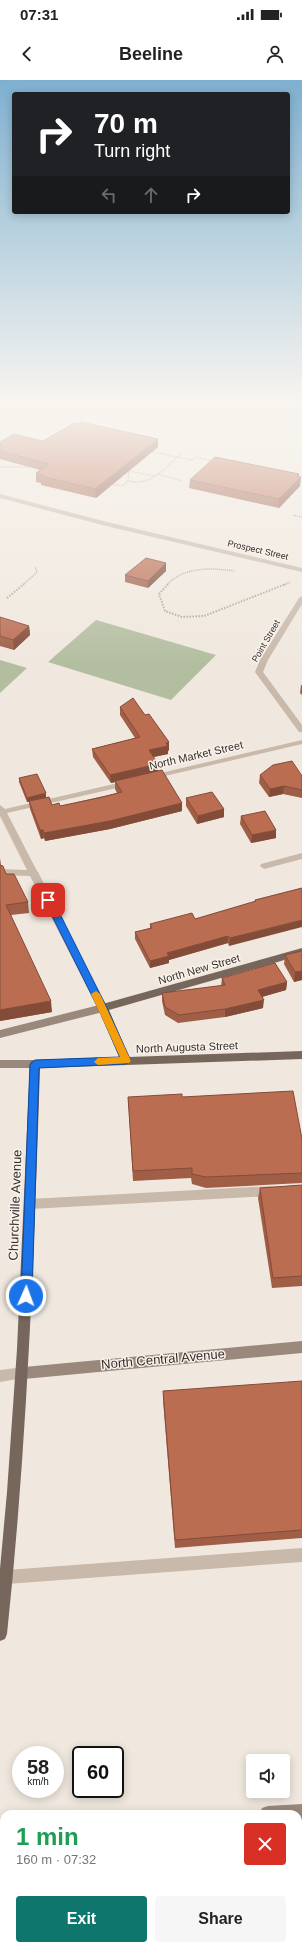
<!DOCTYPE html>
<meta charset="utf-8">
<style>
:root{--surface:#fff;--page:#f6f6f6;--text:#222;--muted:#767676;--accent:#0f766e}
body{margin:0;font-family:Arial,sans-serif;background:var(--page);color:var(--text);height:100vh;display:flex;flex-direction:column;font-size:15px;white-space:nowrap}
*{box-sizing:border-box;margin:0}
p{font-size:13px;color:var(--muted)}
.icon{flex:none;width:22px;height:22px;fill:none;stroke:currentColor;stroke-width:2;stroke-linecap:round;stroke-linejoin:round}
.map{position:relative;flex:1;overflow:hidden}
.sheet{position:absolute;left:0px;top:1730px;width:302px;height:140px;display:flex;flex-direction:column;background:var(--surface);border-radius:12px 12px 0 0;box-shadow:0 2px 10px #0003}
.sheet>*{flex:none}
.top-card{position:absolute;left:12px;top:12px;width:278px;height:122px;border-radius:4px;box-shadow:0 2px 10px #0003;background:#202124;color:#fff;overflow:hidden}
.fabs{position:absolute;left:246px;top:1674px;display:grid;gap:8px}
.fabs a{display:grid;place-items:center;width:44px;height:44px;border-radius:4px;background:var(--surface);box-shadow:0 2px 10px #0003;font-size:20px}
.speed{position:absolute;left:12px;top:1666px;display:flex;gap:8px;font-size:20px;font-weight:700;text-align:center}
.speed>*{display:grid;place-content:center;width:52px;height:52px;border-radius:50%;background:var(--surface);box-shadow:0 2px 10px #0003;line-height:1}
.speed small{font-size:10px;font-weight:400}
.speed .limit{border:2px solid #111;border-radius:6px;background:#fff;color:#111}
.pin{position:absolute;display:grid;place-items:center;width:34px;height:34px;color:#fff;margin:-17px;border-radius:8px;box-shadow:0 2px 6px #0006}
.me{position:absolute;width:44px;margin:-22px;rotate:2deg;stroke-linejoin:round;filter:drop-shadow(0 0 3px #0008)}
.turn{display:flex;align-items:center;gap:14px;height:84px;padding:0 16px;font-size:18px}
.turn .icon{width:52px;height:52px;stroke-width:2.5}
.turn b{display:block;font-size:28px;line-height:34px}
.lanes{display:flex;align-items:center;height:38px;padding:0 16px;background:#0003;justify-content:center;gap:20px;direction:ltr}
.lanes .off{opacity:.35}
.round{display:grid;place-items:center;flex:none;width:42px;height:42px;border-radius:4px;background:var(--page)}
.headline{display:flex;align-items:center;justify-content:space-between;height:68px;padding:0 16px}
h1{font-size:24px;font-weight:700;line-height:30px;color:#1e9e55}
.button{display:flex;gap:8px;margin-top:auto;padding:8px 16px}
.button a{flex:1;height:46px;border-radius:4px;background:var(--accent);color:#fff;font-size:16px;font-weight:700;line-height:46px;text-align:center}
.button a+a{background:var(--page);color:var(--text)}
.status{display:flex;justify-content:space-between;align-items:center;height:28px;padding:0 20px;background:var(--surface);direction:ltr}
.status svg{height:11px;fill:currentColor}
header{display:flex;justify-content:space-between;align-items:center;height:52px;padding:0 16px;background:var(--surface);font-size:18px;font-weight:700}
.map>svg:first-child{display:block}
.green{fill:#b3bea0}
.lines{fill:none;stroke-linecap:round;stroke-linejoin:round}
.path-far1{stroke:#b3a396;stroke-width:1.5;stroke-dasharray:1 1;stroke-linecap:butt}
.path{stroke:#b3a396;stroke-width:2;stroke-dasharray:1.5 1.5;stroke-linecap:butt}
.lane{fill:#c8b9ab;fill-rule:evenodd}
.street{fill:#c8b9ab;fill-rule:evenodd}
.secondary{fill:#9b887d;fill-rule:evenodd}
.primary{fill:#77665c;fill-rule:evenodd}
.wall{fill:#a15e47}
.shaded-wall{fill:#834c39}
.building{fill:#bb6d52;stroke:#834c39}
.route{fill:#1a73e8;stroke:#114b97}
.slow{fill:#f59e0b}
.labels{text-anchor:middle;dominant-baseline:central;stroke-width:3;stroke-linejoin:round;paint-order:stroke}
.far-street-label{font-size:9px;fill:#362e2a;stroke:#f8f2eb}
.street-label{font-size:11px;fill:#362e2a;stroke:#f8f2eb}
.near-street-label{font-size:13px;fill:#362e2a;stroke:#f8f2eb}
</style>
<div class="status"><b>07:31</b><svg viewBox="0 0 49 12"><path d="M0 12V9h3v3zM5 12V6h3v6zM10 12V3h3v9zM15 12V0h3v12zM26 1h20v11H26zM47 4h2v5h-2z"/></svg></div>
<header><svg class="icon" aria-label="back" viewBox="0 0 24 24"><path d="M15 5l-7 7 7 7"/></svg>Beeline<svg class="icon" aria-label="person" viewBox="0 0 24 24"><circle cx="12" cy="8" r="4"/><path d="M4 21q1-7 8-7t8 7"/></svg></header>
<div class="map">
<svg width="302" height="1870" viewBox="0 0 302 1870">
<rect width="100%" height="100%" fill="#f0e8de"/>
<!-- green -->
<g class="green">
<path d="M96 540 216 575 171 620 48 582Z"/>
<path d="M0 580 27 588 0 613Z"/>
</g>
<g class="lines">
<!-- path-far1 -->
<g class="path-far1">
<path d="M152 372 192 380 196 377 213 381"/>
<path d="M0 387H29"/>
<path d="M158 394 182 401"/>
<path d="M128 401 129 391 155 396"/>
<path d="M111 404 122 406 128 401C153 406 164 388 182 373"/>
<path d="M293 435 302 437"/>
<path d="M23 505 37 492 35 487"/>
<path d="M167 505C184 486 212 488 235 491"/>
<path d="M284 505 290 502"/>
</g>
<!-- path -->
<g class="path">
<path d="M168 504 159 514 165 531 182 537 204 536 286 504"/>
<path d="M7 518 24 504"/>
</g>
<!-- lane -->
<g class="lane">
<path d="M302 773V779L264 789 260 786 261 784Z"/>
<path d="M272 1106 276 1108 278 1111 276 1114 272 1116 30 1129 26 1127 24 1124 26 1121 30 1119Z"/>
<path d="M302 1468V1482L7 1504 2 1502 0 1497 2 1492 7 1490Z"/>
</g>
<!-- street -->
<g class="street">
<path d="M0 414 107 442 302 488V492L106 446 0 418Z"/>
<path d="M302 516V524L268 580 263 592 302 645V652H299L255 592 260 580 299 518Z"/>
<path d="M302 660V664L152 699 148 697 152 695Z"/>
<path d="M127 701H130V705L7 733 37 791 39 793V794L108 928 103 932 98 928 30 796 0 795V789L27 790 0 736V725L5 729Z"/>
<path d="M24 1287 29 1289 30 1293 29 1297 0 1302V1290Z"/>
</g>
<!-- secondary -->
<g class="secondary">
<path d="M103 924 108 928 107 931 0 958V950Z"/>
<path d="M0 980H35L39 981 40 984 39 987 35 988H0Z"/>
<path d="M302 1261V1273L24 1299 19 1297 18 1293 19 1289 24 1287Z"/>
<path d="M302 1724V1740H298V1734H260L262 1728 268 1726Z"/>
<rect x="0" y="1743" width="4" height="16"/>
</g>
<!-- primary -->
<path class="primary" d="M302 868V874L281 881 109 930 129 977 302 971V979L40 988C34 1177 27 1366 7 1554L5 1559 0 1561V1489L7 1412 17 1269 30 984 31 981 35 980 119 977 98 928 99 925Z"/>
</g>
<!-- wall -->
<g class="wall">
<path d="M158 359V367L96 418 41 405V403L36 402V393L40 390 0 379V362L43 361Z"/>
<path d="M190 400 300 406 279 428 189 408Z"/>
<path d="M166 491 148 508 125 502V495Z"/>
<path d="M0 537 29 546 30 555 14 570 0 566Z"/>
<path d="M301 605H302V615L300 613Z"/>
<path d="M120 627 169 670 168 671V674L153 677 158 691 182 723V731L110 749 45 761 44 758 41 759 30 729 29 722H27L19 702V698L46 717 52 725 60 726 117 713 115 709V702L111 703 93 677 92 669 135 658 120 635Z"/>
<path d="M260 695 302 696V718L283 714 269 717 259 703Z"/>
<path d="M186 718 224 729V737L197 744 186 726Z"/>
<path d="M241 736 276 758 251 763 240 744Z"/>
<path d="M0 778 1 785 6 794 28 822 29 833 11 835 52 932 0 941Z"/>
<path d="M302 808 229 866 228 863 169 880V883L150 888 135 859V852L150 848V844L195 839 254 822 255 820Z"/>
<path d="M302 871V900L294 902 284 884 285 875Z"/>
<path d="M222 898 287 902 286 910 262 917 263 928 225 937 178 943 165 935 162 921V913L221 906Z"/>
<path d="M128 1017H182L302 1059V1103L206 1108 192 1104 191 1098 133 1101Z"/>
<path d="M302 1105V1206L272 1208 258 1118 260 1108Z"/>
<path d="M302 1304V1458L175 1468 163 1320V1311Z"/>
</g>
<!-- shaded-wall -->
<g class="shaded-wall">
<path d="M158 359V367L96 418 95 409Z"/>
<path d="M299 394V399L301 397 300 406 279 428V419Z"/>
<path d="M166 483V491L148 508V501Z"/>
<path d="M29 546 30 555 14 570 13 560Z"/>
<path d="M169 662V670L168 671V674L149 678V670Z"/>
<path d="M158 684V692L111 703 110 695Z"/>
<path d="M284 706 283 714 269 717 270 709Z"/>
<path d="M46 713V718L27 722V718Z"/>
<path d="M182 723V731L110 749 45 761 44 753Z"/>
<path d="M224 729V737L197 744 198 736Z"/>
<path d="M40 750H43L44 758 41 759Z"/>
<path d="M276 750V758L251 763 252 755Z"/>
<path d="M302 840V847L229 866 230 858Z"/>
<path d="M228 856V863L169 880V883L150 888V881L167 873Z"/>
<path d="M302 891V900L294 902 295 892Z"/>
<path d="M287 902 286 910 258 918V910Z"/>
<path d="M264 920 263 928 225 937V929Z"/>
<path d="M51 921 52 932 0 941V930Z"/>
</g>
<!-- building -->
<g class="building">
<path d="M81 342 158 359 95 409 41 396 42 395 36 393 49 384 0 371V362L14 354 43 361 74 343 78 344Z"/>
<path d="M215 377 299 394 297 396 301 397 279 419 190 400Z"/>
<path d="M146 478 166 483 148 501 125 495Z"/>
<path d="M0 537 29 546 13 560 0 556Z"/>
<path d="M133 618 145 635 149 634 169 662 166 663 168 666 149 670 158 684 110 695 92 669 140 657 120 627Z"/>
<path d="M292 681 302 696V710L284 706 270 709 260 695 273 685Z"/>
<path d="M162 690 182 723 110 741 44 753 43 750H40L29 721 49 717 52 725 59 723 60 726 103 717 122 712 115 701Z"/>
<path d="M37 694 46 713 27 718 19 698Z"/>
<path d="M212 712 224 729 198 736 186 718Z"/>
<path d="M265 731 276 750 252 755 241 736Z"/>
<path d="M0 785 3 786 6 794H14L28 822 6 825 51 921 0 930Z"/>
<path d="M302 808V840L230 858 228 856 167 873 169 876 150 881 135 852 152 848 150 844 192 833 195 839 256 821 255 820Z"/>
<path d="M302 871V891L295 892 285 875Z"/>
<path d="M275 883 287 902 258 910 264 920 225 929 179 935 165 927 162 913 225 905 222 898Z"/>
<path d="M293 1011 302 1059V1093L206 1097 192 1094V1088L133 1091 128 1017 182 1014V1017Z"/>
<path d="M302 1105V1196L273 1198 260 1108Z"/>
<path d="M302 1301V1450L175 1460 163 1311Z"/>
</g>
<!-- sky -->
<linearGradient id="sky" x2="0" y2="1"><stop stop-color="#7eb0d0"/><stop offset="0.55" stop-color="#f8f5f0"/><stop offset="1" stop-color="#f8f5f0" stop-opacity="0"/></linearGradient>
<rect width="302" height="585" fill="url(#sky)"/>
<!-- route -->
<path class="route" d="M48 818 53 820 107 928 131 981 126 984 39 988 32 1216 30 1219 26 1221 22 1219 21 1216 30 984 35 980 120 977 98 928 44 820Z"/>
<!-- slow -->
<path class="slow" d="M96 911 100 914 131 981 129 983 98 985 94 982 98 978 120 977 91 914Z"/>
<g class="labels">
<!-- far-street labels -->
<g class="far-street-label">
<text transform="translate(258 470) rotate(13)">Prospect Street</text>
<text transform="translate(266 561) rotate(-60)">Point Street</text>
</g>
<!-- street labels -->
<g class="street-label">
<text transform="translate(196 675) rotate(-13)">North Market Street</text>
<text transform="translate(199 889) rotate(-16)">North New Street</text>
<text transform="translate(187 967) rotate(-2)">North Augusta Street</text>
</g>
<!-- near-street labels -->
<g class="near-street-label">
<text transform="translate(15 1125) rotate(-88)">Churchville Avenue</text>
<text transform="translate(163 1279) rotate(-5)">North Central Avenue</text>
</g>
</g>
</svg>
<div class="fabs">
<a><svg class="icon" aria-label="sound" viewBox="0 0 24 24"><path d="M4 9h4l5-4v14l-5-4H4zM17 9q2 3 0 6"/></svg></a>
</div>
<div class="speed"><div>58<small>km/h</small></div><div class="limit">60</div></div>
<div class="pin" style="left:48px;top:820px;background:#d93025"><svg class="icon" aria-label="arrive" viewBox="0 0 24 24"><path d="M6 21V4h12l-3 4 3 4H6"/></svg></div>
<svg class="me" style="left:26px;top:1216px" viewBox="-20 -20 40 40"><circle r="17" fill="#1a73e8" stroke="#fff" stroke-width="3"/><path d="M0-11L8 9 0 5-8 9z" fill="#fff"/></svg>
<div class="top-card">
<div class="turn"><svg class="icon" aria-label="right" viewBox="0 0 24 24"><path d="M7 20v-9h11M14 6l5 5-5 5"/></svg><div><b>70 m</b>Turn right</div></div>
<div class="lanes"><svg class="icon off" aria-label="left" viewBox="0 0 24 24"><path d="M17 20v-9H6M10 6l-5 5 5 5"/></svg><svg class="icon off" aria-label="ahead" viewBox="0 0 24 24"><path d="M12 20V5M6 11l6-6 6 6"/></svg><svg class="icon" aria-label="right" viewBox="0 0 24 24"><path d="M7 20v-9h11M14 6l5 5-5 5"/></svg></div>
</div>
<section class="sheet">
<div class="headline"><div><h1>1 min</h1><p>160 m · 07:32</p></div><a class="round" style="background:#d93025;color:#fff"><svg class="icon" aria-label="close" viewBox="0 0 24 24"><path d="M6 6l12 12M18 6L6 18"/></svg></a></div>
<div class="button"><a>Exit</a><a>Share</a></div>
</section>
</div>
